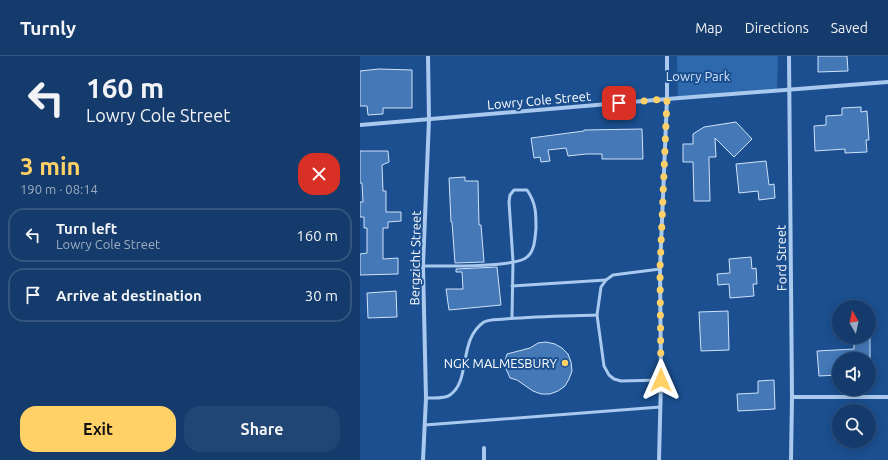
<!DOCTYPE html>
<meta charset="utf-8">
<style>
:root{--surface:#143b6b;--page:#214673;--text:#f1f3f6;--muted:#9dadc1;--line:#33557e;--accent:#ffd166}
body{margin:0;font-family:Ubuntu,sans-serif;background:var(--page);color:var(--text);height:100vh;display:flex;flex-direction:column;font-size:15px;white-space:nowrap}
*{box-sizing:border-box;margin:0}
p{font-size:13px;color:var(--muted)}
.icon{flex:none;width:22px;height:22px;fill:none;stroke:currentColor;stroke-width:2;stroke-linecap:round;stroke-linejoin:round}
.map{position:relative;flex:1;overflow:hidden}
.sheet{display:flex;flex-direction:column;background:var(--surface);width:360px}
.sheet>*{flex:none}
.banner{background:#143b6b;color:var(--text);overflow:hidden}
.needle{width:26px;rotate:351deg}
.buttons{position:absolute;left:472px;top:244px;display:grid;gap:8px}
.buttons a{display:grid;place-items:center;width:44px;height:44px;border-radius:50%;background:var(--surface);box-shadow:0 2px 10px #0003,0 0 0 1px var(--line);font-size:20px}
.pin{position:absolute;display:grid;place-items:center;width:34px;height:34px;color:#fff;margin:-17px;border-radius:8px;box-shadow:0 2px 6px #0006}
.me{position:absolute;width:44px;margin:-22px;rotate:0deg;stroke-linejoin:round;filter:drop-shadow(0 0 3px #0008)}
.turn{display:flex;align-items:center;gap:14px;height:84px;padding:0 20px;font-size:18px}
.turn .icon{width:52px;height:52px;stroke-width:2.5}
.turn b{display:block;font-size:28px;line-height:34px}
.round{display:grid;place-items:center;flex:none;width:42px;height:42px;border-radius:16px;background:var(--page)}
.head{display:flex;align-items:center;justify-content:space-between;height:68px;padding:0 20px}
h1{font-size:24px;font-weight:700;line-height:30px;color:var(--accent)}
.primary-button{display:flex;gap:8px;margin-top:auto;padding:8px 20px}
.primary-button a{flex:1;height:46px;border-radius:16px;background:var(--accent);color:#111;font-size:16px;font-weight:700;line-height:46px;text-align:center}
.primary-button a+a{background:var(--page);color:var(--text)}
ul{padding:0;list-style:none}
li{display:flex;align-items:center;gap:12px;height:54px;margin:0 8px 6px;padding:0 12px;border:2px solid var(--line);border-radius:16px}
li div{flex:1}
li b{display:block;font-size:15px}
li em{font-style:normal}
header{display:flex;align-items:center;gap:24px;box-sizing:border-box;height:56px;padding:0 20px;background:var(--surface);border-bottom:1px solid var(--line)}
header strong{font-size:19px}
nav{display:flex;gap:22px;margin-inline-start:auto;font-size:14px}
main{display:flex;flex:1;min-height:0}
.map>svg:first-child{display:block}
.green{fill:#2e69ad}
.building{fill:#4478b7;stroke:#cfe3fa}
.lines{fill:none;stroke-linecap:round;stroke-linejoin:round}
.lane{stroke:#a9c9ee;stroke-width:3}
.street{stroke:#a9c9ee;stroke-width:4}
.route{stroke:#ffd166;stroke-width:7;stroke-dasharray:0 12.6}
.poi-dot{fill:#ffd166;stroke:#1b4f8f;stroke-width:1.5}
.labels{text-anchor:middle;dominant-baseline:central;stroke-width:4;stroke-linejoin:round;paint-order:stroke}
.park-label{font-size:13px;fill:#cfe3fa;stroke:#1b4f8f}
.street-label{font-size:13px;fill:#fff;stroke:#1b4f8f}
.poi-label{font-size:13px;fill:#fff;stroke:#1b4f8f;text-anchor:end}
</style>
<header>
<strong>Turnly</strong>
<nav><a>Map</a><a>Directions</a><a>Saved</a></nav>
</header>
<main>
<section class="sheet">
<div class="banner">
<div class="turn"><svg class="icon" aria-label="left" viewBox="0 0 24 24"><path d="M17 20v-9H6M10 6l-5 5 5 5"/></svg><div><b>160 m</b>Lowry Cole Street</div></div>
</div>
<div class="head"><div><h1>3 min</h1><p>190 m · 08:14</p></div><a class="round" style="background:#d93025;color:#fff"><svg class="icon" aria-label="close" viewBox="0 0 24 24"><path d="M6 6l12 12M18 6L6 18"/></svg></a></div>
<ul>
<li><svg class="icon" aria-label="left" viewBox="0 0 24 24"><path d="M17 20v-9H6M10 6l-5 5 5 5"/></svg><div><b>Turn left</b><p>Lowry Cole Street</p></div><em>160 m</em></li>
<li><svg class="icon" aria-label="arrive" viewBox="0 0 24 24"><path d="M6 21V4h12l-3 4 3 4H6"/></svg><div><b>Arrive at destination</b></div><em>30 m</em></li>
</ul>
<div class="primary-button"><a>Exit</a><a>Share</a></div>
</section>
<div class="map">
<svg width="528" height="404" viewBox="0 0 528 404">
<rect width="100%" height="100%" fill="#1b4f8f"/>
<!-- green -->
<path class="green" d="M317 0H418L417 33 318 41Z"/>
<!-- building -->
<g class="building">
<path d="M458 0H487L488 15 458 16Z"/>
<path d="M19 13 52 14V52H23V58L8 59 7 50H0V15Z"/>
<path d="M501 51V56L507 55 509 84H506L507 96 485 97V93L455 95 454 70 466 69V60L482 59V52Z"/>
<path d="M376 66 392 83 374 101 355 82 356 101H349V106L350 145H334L333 106H323V88H333V78L344 71Z"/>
<path d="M282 73 283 103H242V98H226L208 100 206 92 188 94 190 105 181 106 180 101 174 102 171 82 224 75V74Z"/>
<path d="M0 95H28L29 106 22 109 23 135H26V156H41V165L28 166V172H23V203L38 202V218L0 219V198L7 197V172H4V161H0V146H3L2 127H0Z"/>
<path d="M406 105 409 129 414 128 415 142 399 144 398 135 379 137 376 108Z"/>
<path d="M105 121V125H118L119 169H121L124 206 95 207 92 166H91L89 122Z"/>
<path d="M391 201 392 213 396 212 397 228H393L394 240 370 242 369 228 358 229 357 218 370 217 369 203Z"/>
<path d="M137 211 141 249 89 254 86 233H103L102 216H96V213Z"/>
<path d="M36 235 37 261 8 262 7 237Z"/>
<path d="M368 255 369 294 341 295 339 256Z"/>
<path d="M510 281V303H479V319L459 320 457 295 494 293V282Z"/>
<path d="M186 286 195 288 202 292 208 298 211 306 212 315 209 323 205 330 198 335 190 338H181L173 335 157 324 150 322 144 308 147 298 170 292 178 287Z"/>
<path d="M414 324 415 353 378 355 377 338 398 337V325Z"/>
</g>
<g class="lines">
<!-- lane -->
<g class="lane">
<path d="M63 210C82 210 155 212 167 201 175 195 175 182 176 172 176 157 176 147 167 134H154L150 139 149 146 153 205 152 262"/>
<path d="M300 213 253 219 246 224 241 231 237 259 244 310 249 319 254 323 261 325 301 324"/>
<path d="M152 230 246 224"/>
<path d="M66 342C73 342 85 343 90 339 111 325 98 283 124 266 130 263 139 264 145 263 176 260 207 260 237 259"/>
<path d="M65 369 300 351"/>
</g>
<!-- street -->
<g class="street">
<path d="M429 0 432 341 431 404"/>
<path d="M0 69 307 43 528 26"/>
<path d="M432 341H528"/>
<path d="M63 404 66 342 63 210 69 63 68 0"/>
<path d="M124 404V392"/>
<path d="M299 404 301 324 300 213 307 43V0"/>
</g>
</g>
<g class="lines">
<!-- route -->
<path class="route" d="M259 47 307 43 300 213 301 324"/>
</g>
<!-- markers -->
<circle class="poi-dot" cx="205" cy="307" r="4"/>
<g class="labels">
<!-- park labels -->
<g class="park-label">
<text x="338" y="20">Lowry Park</text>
</g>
<!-- street labels -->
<g class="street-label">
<text transform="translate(179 44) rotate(-5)">Lowry Cole Street</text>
<text transform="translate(55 202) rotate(-89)">Bergzicht Street</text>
<text transform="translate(421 202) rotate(-91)">Ford Street</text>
</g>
<!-- poi labels -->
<g class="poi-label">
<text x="197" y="307">NGK MALMESBURY</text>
</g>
</g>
</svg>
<div class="buttons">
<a><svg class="needle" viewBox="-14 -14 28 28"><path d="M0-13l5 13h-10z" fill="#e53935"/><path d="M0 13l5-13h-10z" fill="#9dadc1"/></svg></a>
<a><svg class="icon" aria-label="sound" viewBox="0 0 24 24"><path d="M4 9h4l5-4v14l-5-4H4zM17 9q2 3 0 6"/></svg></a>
<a><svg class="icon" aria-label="search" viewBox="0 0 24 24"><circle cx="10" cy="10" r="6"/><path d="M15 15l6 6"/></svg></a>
</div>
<div class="pin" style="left:259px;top:47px;background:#d93025"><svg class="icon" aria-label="arrive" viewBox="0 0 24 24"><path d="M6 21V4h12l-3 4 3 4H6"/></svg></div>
<svg class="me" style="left:301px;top:324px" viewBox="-20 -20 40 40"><path d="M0-17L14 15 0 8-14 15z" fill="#ffd166" stroke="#fff" stroke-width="4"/></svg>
</div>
</main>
